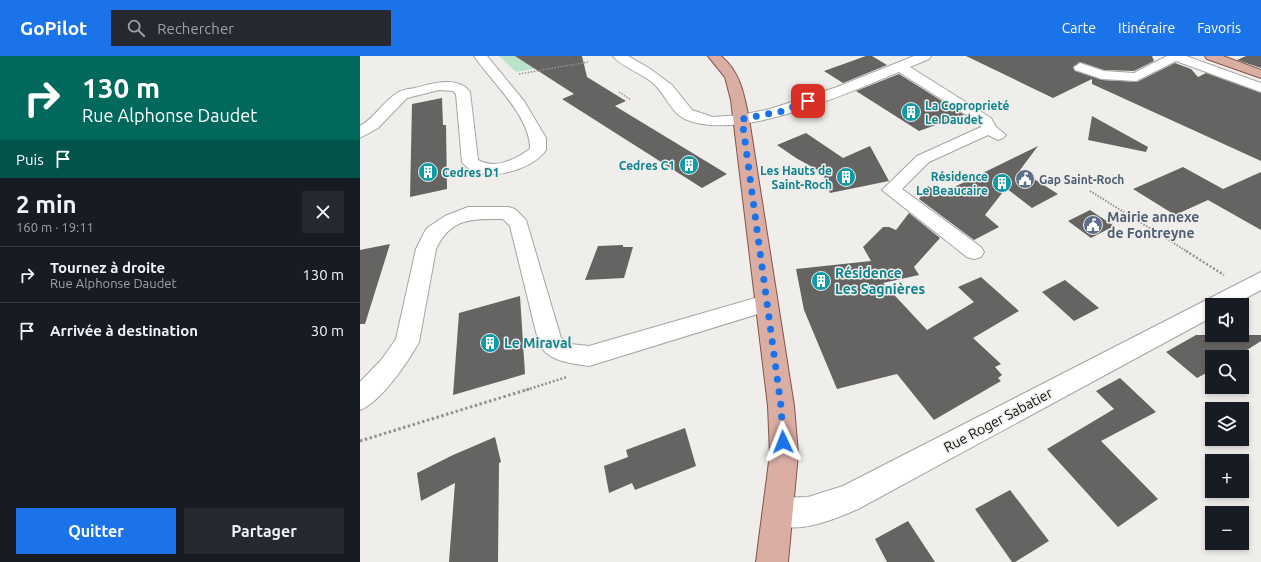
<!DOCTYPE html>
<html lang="fr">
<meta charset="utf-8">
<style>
:root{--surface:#171b24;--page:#242831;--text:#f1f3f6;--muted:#9ea1a6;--line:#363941;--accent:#1a73e8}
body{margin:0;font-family:Ubuntu,sans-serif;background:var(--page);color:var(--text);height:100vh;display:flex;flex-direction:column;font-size:15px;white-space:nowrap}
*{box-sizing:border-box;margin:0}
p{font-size:13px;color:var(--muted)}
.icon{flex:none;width:22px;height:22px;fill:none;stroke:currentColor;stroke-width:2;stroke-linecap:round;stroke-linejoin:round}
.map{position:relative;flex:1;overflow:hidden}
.drawer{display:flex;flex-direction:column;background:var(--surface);width:360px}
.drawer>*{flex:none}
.guide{background:#00695c;color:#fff;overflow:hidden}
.tools{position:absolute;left:845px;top:242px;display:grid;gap:8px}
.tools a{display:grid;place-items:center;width:44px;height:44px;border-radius:0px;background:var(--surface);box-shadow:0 2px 6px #0003;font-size:20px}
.pin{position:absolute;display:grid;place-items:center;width:34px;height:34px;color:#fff;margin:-17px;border-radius:8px;box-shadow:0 2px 6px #0006}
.me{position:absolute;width:44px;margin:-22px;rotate:358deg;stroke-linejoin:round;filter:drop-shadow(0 0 3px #0008)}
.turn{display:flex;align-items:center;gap:14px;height:84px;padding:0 16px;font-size:18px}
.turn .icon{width:52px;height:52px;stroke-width:2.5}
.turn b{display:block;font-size:28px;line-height:34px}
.then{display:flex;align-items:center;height:38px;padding:0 16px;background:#0003;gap:8px;font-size:15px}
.round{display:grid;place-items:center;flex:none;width:42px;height:42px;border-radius:0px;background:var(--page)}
.overview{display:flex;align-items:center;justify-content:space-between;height:68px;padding:0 16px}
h1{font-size:24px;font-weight:700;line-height:30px}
.primary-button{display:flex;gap:8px;margin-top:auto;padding:8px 16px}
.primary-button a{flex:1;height:46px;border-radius:0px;background:var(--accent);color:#fff;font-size:16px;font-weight:700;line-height:46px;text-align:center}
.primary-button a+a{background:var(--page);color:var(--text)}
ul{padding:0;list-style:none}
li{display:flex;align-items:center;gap:12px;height:56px;padding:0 16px;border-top:1px solid var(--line)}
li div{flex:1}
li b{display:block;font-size:15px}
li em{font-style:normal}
header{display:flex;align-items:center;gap:24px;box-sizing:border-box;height:56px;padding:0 20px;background:var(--accent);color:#fff}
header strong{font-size:19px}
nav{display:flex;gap:22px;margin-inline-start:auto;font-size:14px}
.search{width:280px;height:36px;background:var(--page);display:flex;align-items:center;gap:10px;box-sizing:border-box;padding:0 14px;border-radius:0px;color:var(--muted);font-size:15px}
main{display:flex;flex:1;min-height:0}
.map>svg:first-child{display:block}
.green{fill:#bbe3ca}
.building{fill:#656462}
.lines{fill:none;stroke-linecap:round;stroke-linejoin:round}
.minor-casing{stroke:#a6a4a2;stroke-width:2}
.major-casing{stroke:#845348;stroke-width:2}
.path-far3{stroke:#939290;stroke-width:1.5;stroke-dasharray:1.5 1.5;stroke-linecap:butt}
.path-far2{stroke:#939290;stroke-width:2;stroke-dasharray:1.5 1.5;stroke-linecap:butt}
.path-far1{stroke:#939290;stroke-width:2.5;stroke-dasharray:2 2;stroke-linecap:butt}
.path{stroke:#939290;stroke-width:3;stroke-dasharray:2.5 2.5;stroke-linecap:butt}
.minor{fill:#fff;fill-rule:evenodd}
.major{fill:#dbaea4;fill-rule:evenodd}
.route{stroke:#1a73e8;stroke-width:7;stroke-dasharray:0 12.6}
.labels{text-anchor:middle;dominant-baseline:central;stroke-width:3;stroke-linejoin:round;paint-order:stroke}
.far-culture-label{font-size:12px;font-weight:bold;fill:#0d838f;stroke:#f0eeeb;text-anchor:end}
.far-service-label{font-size:12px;font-weight:bold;fill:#4e5e75;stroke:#f0eeeb;text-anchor:start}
.service-label{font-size:14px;font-weight:bold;fill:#4e5e75;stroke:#f0eeeb;text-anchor:start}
.culture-label{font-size:14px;font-weight:bold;fill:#0d838f;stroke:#f0eeeb;text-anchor:start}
.street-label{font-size:14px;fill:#0e0d0d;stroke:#f0eeeb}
</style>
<header>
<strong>GoPilot</strong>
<div class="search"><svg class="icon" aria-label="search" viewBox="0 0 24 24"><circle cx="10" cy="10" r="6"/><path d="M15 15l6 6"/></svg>Rechercher</div>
<nav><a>Carte</a><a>Itinéraire</a><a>Favoris</a></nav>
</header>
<main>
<section class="drawer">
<div class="guide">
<div class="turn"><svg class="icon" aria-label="right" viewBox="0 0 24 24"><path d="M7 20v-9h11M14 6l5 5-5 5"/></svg><div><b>130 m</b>Rue Alphonse Daudet</div></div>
<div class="then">Puis<svg class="icon" aria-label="arrive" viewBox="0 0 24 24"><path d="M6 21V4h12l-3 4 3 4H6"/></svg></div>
</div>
<div class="overview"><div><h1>2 min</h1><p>160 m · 19:11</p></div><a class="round"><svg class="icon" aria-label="close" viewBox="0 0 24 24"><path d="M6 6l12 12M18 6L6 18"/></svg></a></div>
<ul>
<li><svg class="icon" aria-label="right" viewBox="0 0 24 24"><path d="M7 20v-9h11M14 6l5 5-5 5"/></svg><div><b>Tournez à droite</b><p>Rue Alphonse Daudet</p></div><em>130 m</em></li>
<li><svg class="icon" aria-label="arrive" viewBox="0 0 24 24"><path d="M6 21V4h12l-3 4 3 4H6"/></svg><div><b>Arrivée à destination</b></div><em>30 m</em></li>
</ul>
<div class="primary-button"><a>Quitter</a><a>Partager</a></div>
</section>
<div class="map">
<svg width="901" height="506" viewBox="0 0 901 506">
<rect width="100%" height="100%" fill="#f0eeeb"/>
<!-- green -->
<path class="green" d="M139 0H214L189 10 156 16Z"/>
<!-- building -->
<g class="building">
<path d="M155 0H222L227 21 266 45 255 50 367 118 342 132 202 43 214 38Z"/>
<path d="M506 0H512L527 9 483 27 464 15Z"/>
<path d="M606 0H792L794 5 774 15 744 14 720 6 713 11 715 15 742 24 777 26 815 7 831 13 838 21 846 17 901 37V105L732 28V23L693 42Z"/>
<path d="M886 0H901V12L877 4Z"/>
<path d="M539 18 604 59 559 75 496 35Z"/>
<path d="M82 42 83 69H86L87 133 50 141 52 48Z"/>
<path d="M732 60 788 91 786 96 728 84Z"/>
<path d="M446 77 483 102 510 90 529 125 470 137 463 117 436 102 417 89Z"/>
<path d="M678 90 660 114 698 138 672 152 646 132 625 159 639 171 614 184 559 143 568 130 580 138Z"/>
<path d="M823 111 863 133 901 116V174L848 144 815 159 773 133Z"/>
<path d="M730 154 754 170 731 182 708 165Z"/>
<path d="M549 157 580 182 554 211 559 219 523 227 567 274 614 246 598 231 621 221 659 255 613 282 641 308 635 311 642 319 638 322 641 325 574 364 537 318 477 333 444 254 436 213 511 205 503 191 523 171H529L536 174Z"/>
<path d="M30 188 5 268H0V194Z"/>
<path d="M263 189V191H273L264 222 225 224 238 190Z"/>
<path d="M705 224 739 252 714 265 682 236Z"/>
<path d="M160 240 165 318 93 339 99 257Z"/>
<path d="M836 279H901V285L876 301H852V314L837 322 806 296Z"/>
<path d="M760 322 796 356 741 385 798 443 758 471 687 393 754 353 736 335Z"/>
<path d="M325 372 336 410 275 434 272 427 249 437 244 410 268 401 266 394Z"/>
<path d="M135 381 141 406 139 407 138 506H89L95 427 61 445 57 417 93 399Z"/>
<path d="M650 434 689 485 655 506H652L615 453Z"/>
<path d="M548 465 575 506H527L515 483Z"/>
</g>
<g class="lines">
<defs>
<g id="minor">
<path d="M114 0H127L164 45 186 82V94C172 115 119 130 102 106L96 38 93 35 79 34 47 42 18 72 0 82V70C14 62 23 46 37 37 41 34 49 33 55 32 71 28 98 19 110 36L118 104C135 113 152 105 167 95L170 93C171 61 131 25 114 0Z"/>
<path d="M253 0H268L289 12 312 29 332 54 353 61 381 59 410 53 477 31 554 0H571L569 3 550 11 631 62 636 71 646 79 643 82 638 84 628 79 569 106 542 133 621 191 624 196 621 201 614 203 607 201 522 134 557 100 621 71 619 67 539 16C487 37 379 87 325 63 311 57 305 37 293 27 283 18 260 10 253 0Z"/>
<path d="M807 0H826L901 27V36L816 5 776 25 742 23 715 14 714 11 720 7 744 15 774 17Z"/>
<path d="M108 151H148L155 153 166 164 201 282 210 288 229 290 406 239 414 241 417 247 414 253 229 310C211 307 189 306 179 288L150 170 143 163C113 163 91 161 76 193L59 286C48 306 21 346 0 354V326L22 303 36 283 56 193 64 177 67 172 85 160Z"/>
<path d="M901 216V234L873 249H852V261L498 453C471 465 436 479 408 467L403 457 408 447 418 442 448 441 483 430Z"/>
</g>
<g id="major">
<path d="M348 0H361C381 17 384 39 389 63L434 350 438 398 428 506H396L410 398 408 350 371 44 365 21Z"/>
<path d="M845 0H863L901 14V22L847 3Z"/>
</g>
</defs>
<!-- minor casing -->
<use href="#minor" class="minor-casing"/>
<!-- major casing -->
<use href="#major" class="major-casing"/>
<!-- path-far3 -->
<g class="path-far3">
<path d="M159 18 228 6"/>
<path d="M259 36 271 44"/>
</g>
<!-- path-far2 -->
<path class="path-far2" d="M730 135 828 196"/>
<!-- path-far1 -->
<g class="path-far1">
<path d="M826 195 864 219"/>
<path d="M166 334 207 321"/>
</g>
<!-- path -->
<path class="path" d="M0 385 169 333"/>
<!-- minor -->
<use href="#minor" class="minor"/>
<!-- major -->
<use href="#major" class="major"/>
</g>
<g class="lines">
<!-- route -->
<path class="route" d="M423 386 421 350 382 63 423 55 448 45"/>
</g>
<!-- icons -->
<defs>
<symbol id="building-disc" viewBox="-11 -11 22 22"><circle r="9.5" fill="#0f9aa8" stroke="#f0eeeb"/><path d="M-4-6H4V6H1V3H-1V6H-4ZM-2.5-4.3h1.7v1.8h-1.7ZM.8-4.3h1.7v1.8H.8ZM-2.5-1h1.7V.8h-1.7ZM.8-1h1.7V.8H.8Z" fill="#fff"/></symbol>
<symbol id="civic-disc" viewBox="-11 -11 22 22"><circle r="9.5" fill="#5c6f8a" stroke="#f0eeeb"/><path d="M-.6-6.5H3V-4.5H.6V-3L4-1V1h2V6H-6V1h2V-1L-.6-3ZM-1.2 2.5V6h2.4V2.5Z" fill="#fff"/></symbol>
</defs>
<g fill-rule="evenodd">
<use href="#building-disc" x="540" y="45" width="22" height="22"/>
<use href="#building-disc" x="318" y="98" width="22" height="22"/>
<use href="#building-disc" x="57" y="105" width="22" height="22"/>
<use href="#building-disc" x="475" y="110" width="22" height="22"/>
<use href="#civic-disc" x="654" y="112" width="22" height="22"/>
<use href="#building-disc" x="631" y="116" width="22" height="22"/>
<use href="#civic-disc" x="722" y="158" width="22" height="22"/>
<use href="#building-disc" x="450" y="214" width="22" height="22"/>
<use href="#building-disc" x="119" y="276" width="22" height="22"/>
</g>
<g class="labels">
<!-- far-culture labels -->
<g class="far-culture-label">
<text x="565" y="49" text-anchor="start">La Coproprieté<tspan x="565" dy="14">Le Daudet</tspan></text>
<text x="315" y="109">Cedres C1</text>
<text x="472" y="114">Les Hauts de<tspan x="472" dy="14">Saint-Roch</tspan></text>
<text x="82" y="116" text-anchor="start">Cedres D1</text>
<text x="628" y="120">Résidence<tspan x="628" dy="14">Le Beaucaire</tspan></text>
</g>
<!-- far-service labels -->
<g class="far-service-label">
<text x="679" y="123">Gap Saint-Roch</text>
</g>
<!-- service labels -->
<g class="service-label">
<text x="747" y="161">Mairie annexe<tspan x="747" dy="16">de Fontreyne</tspan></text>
</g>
<!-- culture labels -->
<g class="culture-label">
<text x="475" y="217">Résidence<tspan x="475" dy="16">Les Sagnières</tspan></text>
<text x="144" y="287">Le Miraval</text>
</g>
<!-- street labels -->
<g class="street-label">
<text transform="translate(638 364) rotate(-28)">Rue Roger Sabatier</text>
</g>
</g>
</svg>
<div class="tools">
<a><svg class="icon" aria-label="sound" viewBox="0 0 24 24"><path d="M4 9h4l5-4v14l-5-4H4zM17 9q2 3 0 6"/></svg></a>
<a><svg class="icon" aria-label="search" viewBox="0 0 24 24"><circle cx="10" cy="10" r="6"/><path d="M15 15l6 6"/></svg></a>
<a><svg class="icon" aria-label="layers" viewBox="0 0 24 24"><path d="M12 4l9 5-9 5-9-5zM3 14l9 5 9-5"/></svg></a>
<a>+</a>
<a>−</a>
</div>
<div class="pin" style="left:448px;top:45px;background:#d93025"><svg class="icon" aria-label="arrive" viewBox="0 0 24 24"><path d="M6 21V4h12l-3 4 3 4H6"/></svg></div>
<svg class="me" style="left:423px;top:386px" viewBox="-20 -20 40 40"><path d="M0-17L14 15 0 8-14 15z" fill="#1a73e8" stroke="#fff" stroke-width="4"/></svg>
</div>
</main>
